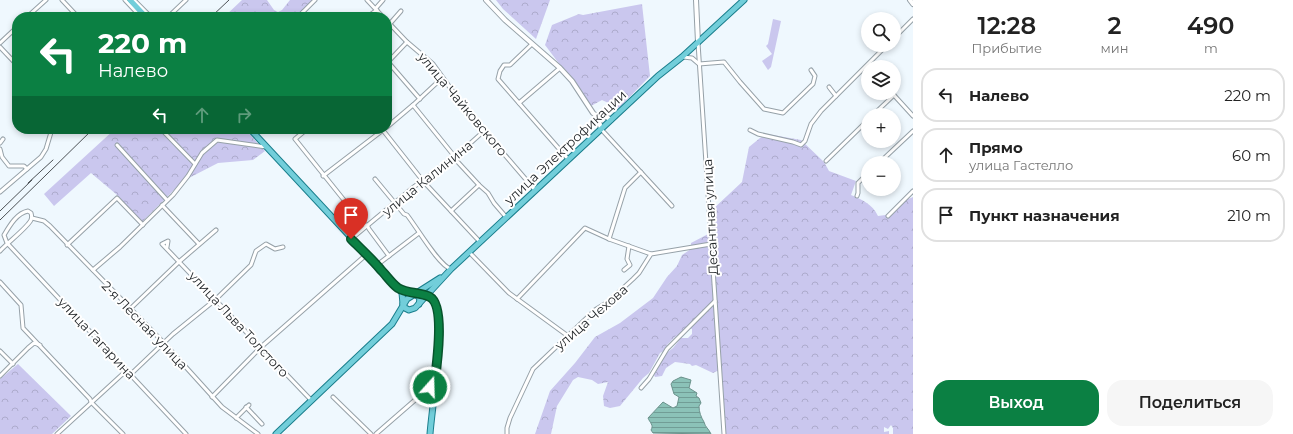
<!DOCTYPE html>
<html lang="ru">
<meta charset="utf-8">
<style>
:root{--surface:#fff;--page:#f6f6f6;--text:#222;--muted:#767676;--line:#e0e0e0;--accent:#0b8043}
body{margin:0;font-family:Montserrat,sans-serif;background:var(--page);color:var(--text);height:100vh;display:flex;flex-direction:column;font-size:15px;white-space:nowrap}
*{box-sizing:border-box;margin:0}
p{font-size:13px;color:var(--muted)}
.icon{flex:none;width:22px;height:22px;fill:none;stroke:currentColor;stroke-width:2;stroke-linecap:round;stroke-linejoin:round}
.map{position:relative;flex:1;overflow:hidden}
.sheet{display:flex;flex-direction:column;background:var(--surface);width:380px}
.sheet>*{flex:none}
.top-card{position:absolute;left:12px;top:12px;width:380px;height:122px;border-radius:16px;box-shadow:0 2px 6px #0003;background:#0b8043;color:#fff;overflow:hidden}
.controls{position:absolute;left:861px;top:12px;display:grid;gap:8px}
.controls a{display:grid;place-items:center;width:40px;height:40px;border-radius:50%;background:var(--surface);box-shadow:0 2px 6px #0003;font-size:20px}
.pin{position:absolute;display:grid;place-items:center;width:34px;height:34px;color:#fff;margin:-41px -17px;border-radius:50% 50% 50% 0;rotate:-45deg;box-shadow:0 0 4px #0007}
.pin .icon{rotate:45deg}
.me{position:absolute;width:44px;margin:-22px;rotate:20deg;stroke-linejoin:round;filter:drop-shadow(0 0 3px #0008)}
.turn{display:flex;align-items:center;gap:14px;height:84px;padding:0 20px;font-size:18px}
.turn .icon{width:52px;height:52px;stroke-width:2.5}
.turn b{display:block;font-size:28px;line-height:34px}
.lanes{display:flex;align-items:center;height:38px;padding:0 20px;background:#0003;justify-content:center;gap:20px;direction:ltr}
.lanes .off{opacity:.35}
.eta{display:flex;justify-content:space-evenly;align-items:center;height:68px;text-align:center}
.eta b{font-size:24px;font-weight:600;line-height:28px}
.button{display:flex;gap:8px;margin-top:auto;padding:8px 20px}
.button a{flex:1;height:46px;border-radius:16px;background:var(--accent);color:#fff;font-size:16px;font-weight:600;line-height:46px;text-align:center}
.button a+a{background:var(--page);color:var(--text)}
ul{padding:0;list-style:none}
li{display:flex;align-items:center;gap:12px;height:54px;margin:0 8px 6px;padding:0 12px;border:2px solid var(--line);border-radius:16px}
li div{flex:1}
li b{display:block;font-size:15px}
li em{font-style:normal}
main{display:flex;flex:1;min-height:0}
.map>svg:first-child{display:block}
.forest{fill:url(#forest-crowns)}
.green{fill:#cac7ee}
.water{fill:url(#water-rules);stroke:#6c938d}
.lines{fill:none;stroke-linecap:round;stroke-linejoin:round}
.minor-casing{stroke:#96a1a8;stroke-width:5}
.tertiary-casing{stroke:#96a1a8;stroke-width:6}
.primary-casing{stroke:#197e8c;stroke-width:7}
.minor{stroke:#fff;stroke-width:3}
.tertiary{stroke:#fff;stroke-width:4}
.primary{stroke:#72ceda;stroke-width:5}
.rail{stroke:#4c5155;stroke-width:1}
.route-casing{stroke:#07532c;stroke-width:10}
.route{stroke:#0b8043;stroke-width:7}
.labels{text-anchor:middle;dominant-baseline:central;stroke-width:4;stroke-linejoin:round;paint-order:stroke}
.street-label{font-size:13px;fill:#222629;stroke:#fff}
</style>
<main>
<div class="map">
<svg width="913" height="434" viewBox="0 0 913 434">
<defs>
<pattern id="forest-crowns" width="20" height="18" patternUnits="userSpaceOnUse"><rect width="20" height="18" fill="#cac7ee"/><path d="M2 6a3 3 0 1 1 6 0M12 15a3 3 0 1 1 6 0" fill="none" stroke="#adabcc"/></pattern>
<pattern id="water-rules" width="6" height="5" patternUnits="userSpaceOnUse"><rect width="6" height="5" fill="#8bc2b8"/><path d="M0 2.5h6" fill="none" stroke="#719d96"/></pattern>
</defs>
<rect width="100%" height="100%" fill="#eff8fe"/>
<!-- forest -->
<g class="forest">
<path d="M242 0H267L274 10 278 12 282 10 290 0H313L296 17H224Z"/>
<path d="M496 0H550L536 39 503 9Z"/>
<path d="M642 4 650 76 619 108 602 100 591 106 545 45 552 25 579 14 583 15Z"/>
<path d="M115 129H245L265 151 253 160 218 163 183 181 142 222 116 194 91 173 54 206 44 194Z"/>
<path d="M767 134 801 140 824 162 829 171 856 181 851 195C863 200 872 204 878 216L893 214 906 200 913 197V434H893V428L891 425 888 429 884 427V432L889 431V434H726L722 373 717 371 713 373 696 365 692 366 690 364 675 362 666 368 662 376 655 377 654 375 665 354 673 348 681 338H688L692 334V329L690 328 680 335 676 336 667 345 664 351 660 353 649 373 643 378 620 406 610 408 604 406 603 396 608 382 598 384 592 380 578 377 573 380 557 406 551 434H535L550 391 575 363 595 337 620 323 653 298 667 277 677 266 682 255 691 249V243L712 232V210L742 182 749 147 760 138Z"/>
<path d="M18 364 71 416 52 434H0V379Z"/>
</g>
<!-- green -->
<path class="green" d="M773 19 781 21 771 67 768 70 762 61 772 54 766 46 768 44Z"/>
<!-- water -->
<path class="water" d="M681 377 691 380 689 388 697 393 696 396 699 398 701 403 699 406C699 412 701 417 704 422 705 427 709 429 711 434L653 433 651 430C654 425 650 423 648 418L663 402 673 408 677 406 679 397 674 394 671 384 673 381Z"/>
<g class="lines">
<defs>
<g id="minor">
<path d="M62 0 78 17"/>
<path d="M125 0 141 17"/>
<path d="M134 0 151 17"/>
<path d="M367 0 383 17"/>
<path d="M376 8 383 0"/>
<path d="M303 12 308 17"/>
<path d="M27 17 46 0"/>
<path d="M168 17 186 0"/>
<path d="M298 17 315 0"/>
<path d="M367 17 377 10"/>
<path d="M387 21 407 42 433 64 467 111 535 190"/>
<path d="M387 27 401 11"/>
<path d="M894 38 913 19"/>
<path d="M0 43 17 27"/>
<path d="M698 43 724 434"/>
<path d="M532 44 510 65H504L500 71 498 79 568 159"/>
<path d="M0 47 17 65"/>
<path d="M683 57 692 58 699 64 724 62 740 82 764 109 783 113 813 84 815 76 811 70"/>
<path d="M388 62 420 99"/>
<path d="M387 63 407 42"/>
<path d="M829 87 836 96"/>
<path d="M892 93 913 116"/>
<path d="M519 103 560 68"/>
<path d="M413 105 455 157V159L479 185 488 193 494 203 506 217"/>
<path d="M873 115 894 95"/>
<path d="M387 127 413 105 442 78"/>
<path d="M161 129 195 164"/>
<path d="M307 129 295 139 364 225H367L369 229 389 256"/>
<path d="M382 129 423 181 480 242"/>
<path d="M601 129 672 206"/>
<path d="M750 130 758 134 793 142 801 145 805 141 811 124 821 111 887 45"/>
<path d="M0 143 3 139"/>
<path d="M117 145 167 200"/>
<path d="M0 149 2 157 9 166H24L27 169"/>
<path d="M826 161 868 120"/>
<path d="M879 163 913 131"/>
<path d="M323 176 383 130"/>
<path d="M375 179 404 214 407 215C416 226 439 266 451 269"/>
<path d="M0 192 41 157 46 149 52 129"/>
<path d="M857 196 858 193V183L868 173"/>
<path d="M162 205 199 244"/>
<path d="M451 211 479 185"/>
<path d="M888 216 913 191"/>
<path d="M32 218 44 221 50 226 164 343 222 407 258 434"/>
<path d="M351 239 415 186 455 157 484 131"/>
<path d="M609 239 625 188 641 172"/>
<path d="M67 245 117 198 143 225"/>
<path d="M167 247 168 241 162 244 311 400"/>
<path d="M0 251C7 243 27 228 31 220 32 217 32 216 31 213L28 211C17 213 10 225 4 235L7 243 186 434"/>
<path d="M469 252 509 293 568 336"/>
<path d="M377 265 419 233"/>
<path d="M93 270 120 247 173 195 188 176 202 153 217 140 266 147"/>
<path d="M624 270 630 265 627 259 629 246"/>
<path d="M0 282 21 305 23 328 90 399 91 402 123 434"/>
<path d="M517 299 585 228 609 239 651 254"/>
<path d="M130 309 180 261 216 230"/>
<path d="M0 351 13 364"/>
<path d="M131 374 173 334 215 300 251 265 256 251 266 244 275 249 283 247"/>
<path d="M0 376 28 348 34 343 40 345"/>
<path d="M641 388 649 379 667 349 715 301"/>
<path d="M212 397 261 347 367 254"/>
<path d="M333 397 371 434"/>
<path d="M246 407 262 424"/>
<path d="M236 418 249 405"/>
<path d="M57 434 127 370"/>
<path d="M376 434 430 387H434"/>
<path d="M507 434V428L510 418 533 369 595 310 608 302 633 279 639 273 651 254 711 244"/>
</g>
<g id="tertiary">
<path d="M486 0 505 20 560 68 572 81 593 113 598 117 601 129"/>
<path d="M696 0 698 42"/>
<path d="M910 0 913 4"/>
<path d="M598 117 605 116 611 120"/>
</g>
<g id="primary">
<path d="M130 0 146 17"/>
<path d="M250 129 398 288 402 293 403 304"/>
<path d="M399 289 418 296 420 299 419 304"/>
<path d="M415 294C421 294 431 295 434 301 446 323 432 406 430 434"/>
<path d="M403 304 405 308 409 310 415 308 451 269 658 76 682 57 744 0"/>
<path d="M276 434 392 324 407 299 440 278"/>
</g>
</defs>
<!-- minor casing -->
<use href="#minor" class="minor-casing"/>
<!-- tertiary casing -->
<use href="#tertiary" class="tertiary-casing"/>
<!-- primary casing -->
<use href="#primary" class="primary-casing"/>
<!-- minor -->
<use href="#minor" class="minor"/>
<!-- tertiary -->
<use href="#tertiary" class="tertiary"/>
<!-- primary -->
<use href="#primary" class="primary"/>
<!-- rail -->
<g class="rail">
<path d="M211 17 229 0"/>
<path d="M28 183 53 160"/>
<path d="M0 211 32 180"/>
<path d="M0 220 93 129"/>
</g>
</g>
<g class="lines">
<defs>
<path id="route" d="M351 239C361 249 372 259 381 270 386 275 392 284 398 288 408 294 420 292 430 297 446 306 436 371 434 387H430"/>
</defs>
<!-- route casing -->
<use href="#route" class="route-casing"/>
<!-- route -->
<use href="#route" class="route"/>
</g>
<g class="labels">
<!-- street labels -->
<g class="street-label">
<text transform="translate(463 104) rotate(50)">улица Чайковского</text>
<text transform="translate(565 147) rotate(-43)">улица Электрофикации</text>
<text transform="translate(427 178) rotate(-39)">улица Калинина</text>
<text transform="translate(710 217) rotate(-93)">Десантная улица</text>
<text transform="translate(591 317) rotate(-41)">улица Чехова</text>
<text transform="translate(239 324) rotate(47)">улица Льва Толстого</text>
<text transform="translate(145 325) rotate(46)">2-я Лесная улица</text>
<text transform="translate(97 338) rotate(47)">улица Гагарина</text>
</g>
</g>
</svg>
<div class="controls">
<a><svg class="icon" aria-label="search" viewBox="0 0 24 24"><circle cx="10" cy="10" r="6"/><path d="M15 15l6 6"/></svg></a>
<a><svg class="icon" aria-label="layers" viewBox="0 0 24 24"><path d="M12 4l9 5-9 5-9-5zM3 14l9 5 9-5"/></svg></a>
<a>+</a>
<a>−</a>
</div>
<div class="pin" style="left:351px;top:239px;background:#d93025"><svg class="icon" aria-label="arrive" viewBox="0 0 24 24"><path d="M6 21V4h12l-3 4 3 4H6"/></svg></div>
<svg class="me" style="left:430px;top:387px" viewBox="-20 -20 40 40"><circle r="17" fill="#0b8043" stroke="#fff" stroke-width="3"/><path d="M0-11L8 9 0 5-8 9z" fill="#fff"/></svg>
<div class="top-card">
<div class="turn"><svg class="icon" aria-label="left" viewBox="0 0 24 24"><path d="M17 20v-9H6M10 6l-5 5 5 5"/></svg><div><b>220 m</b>Налево</div></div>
<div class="lanes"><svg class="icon" aria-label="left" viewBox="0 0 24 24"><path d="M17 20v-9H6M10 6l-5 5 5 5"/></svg><svg class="icon off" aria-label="ahead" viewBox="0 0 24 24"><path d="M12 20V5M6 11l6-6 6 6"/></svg><svg class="icon off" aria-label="right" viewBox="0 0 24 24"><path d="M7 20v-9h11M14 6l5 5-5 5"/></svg></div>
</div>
</div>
<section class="sheet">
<div class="eta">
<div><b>12:28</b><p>Прибытие</p></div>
<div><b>2</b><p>мин</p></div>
<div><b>490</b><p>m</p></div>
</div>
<ul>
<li><svg class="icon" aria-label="left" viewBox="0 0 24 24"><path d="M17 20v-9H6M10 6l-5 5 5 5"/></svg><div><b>Налево</b></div><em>220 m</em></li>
<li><svg class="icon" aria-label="ahead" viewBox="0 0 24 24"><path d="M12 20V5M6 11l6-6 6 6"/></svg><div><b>Прямо</b><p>улица Гастелло</p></div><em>60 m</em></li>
<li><svg class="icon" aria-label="arrive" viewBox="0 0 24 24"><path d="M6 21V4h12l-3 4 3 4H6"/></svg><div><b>Пункт назначения</b></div><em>210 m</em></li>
</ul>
<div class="button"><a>Выход</a><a>Поделиться</a></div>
</section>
</main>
